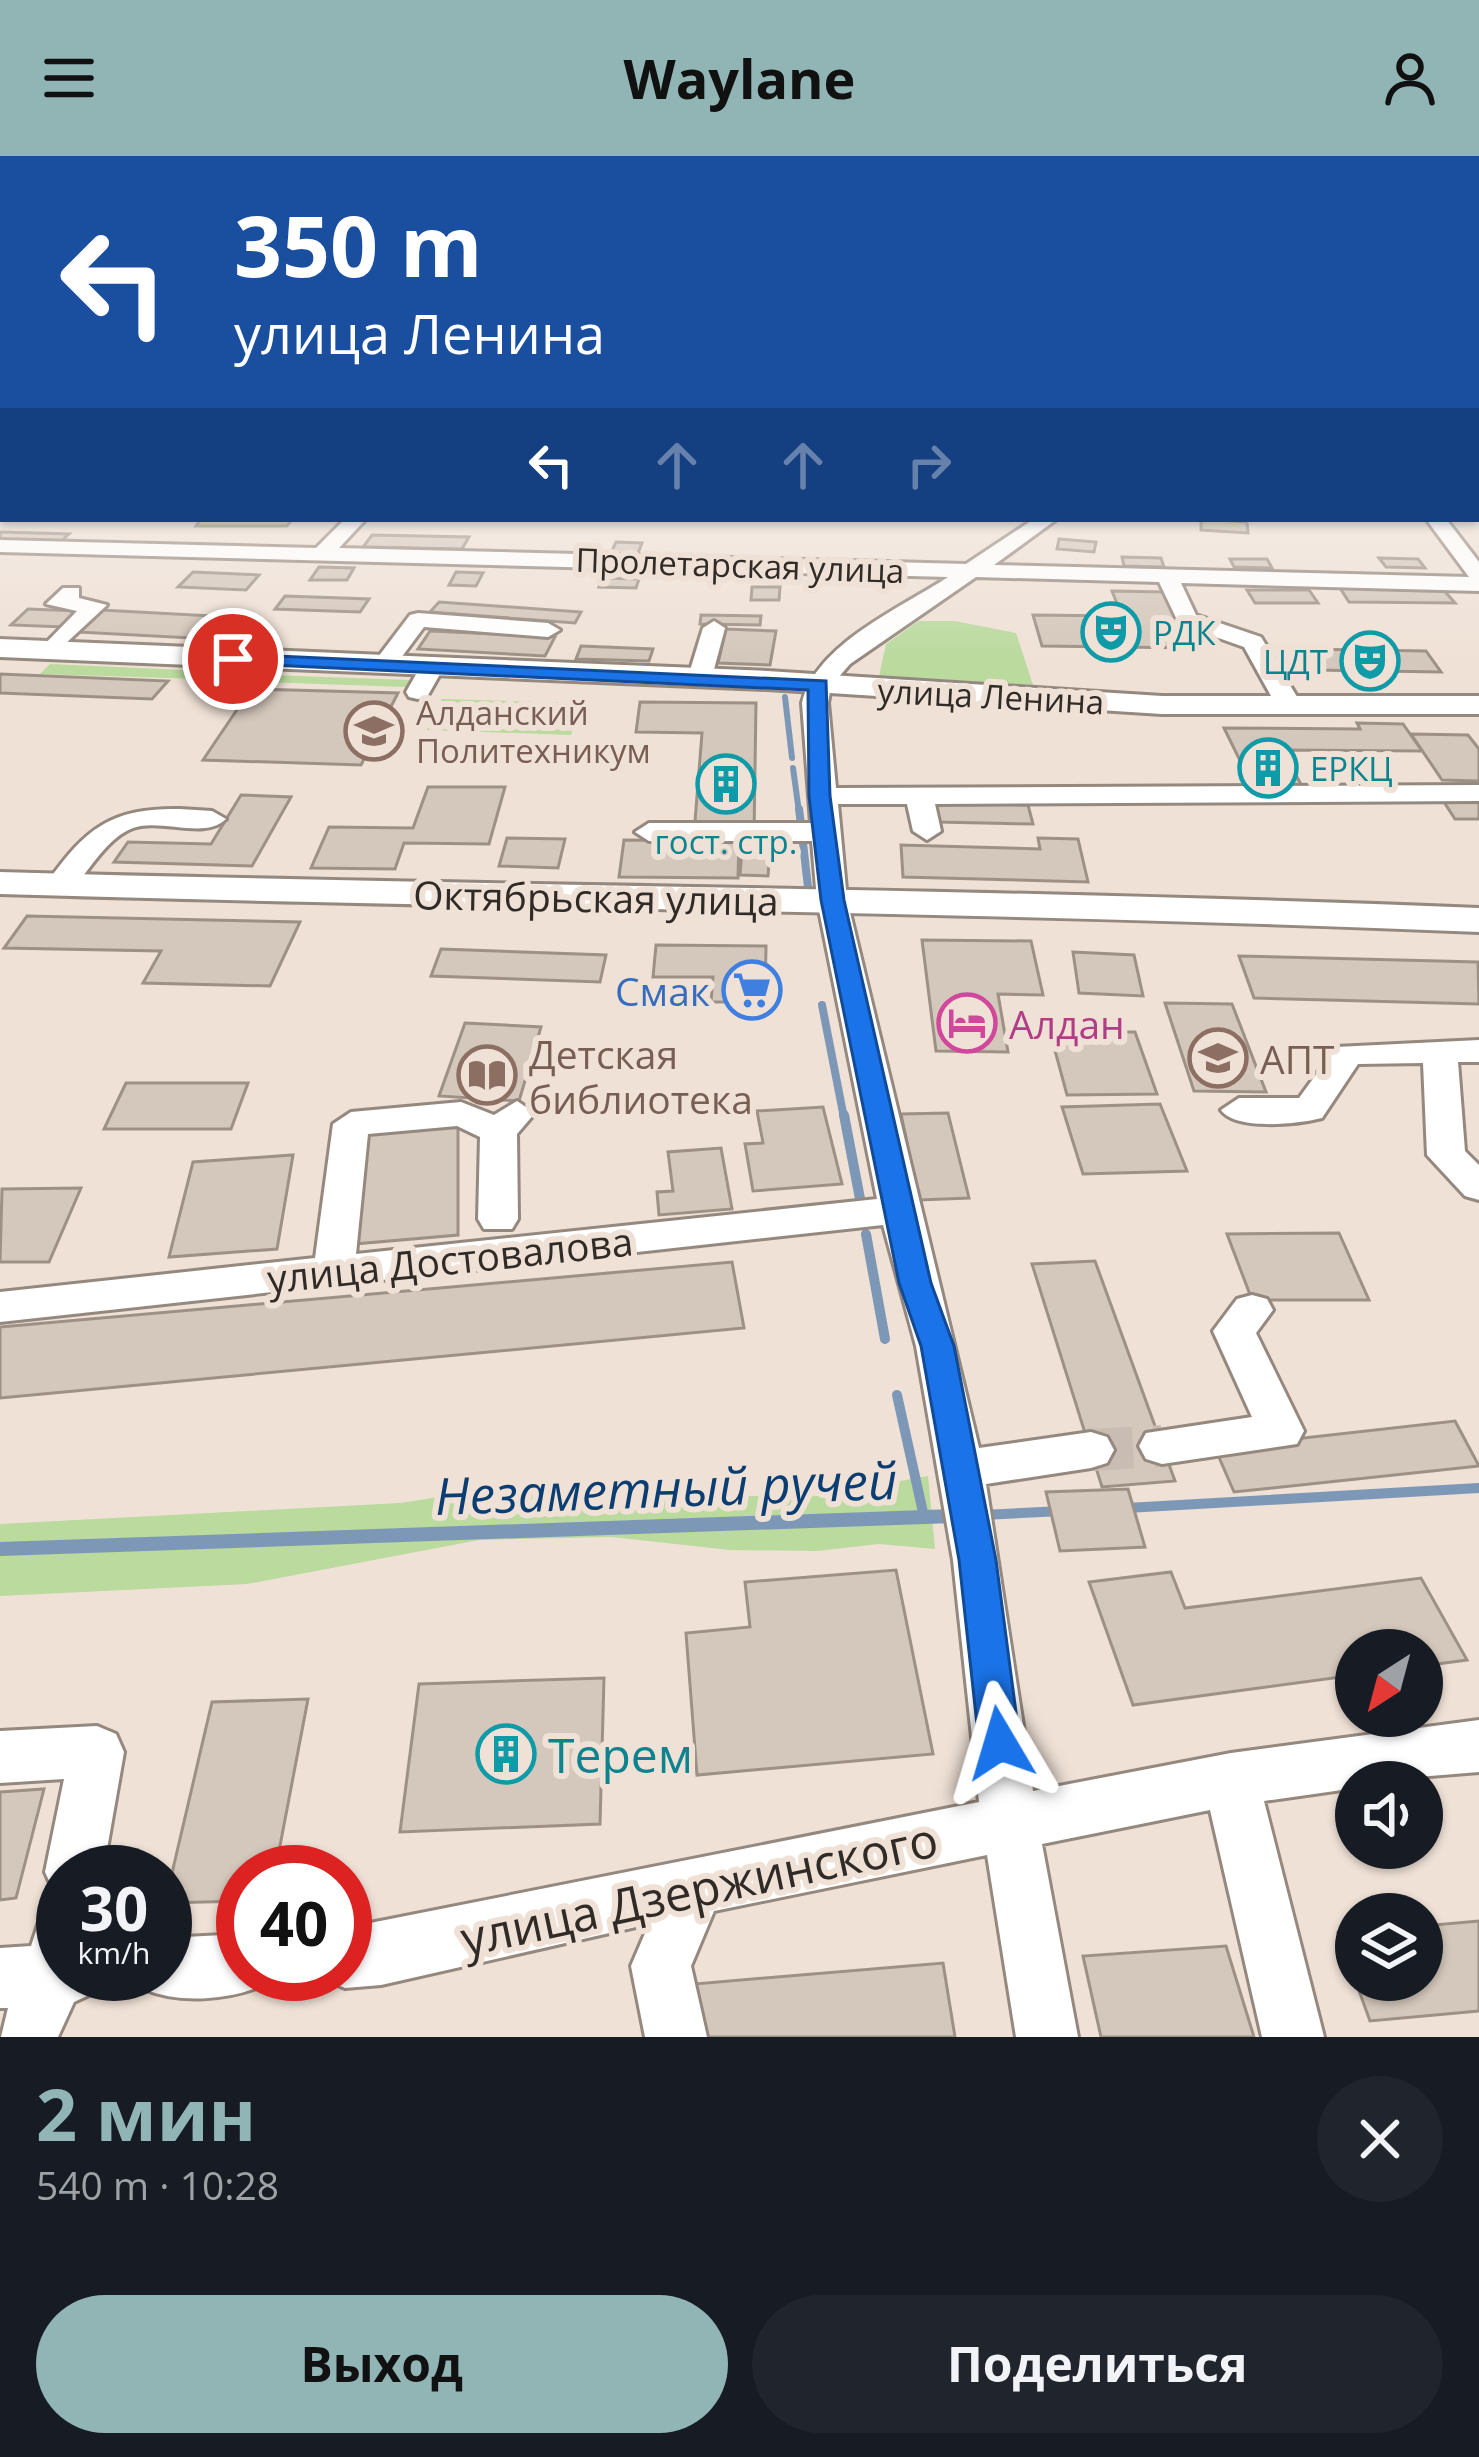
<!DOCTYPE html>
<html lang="ru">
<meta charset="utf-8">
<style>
:root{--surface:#171b24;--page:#20242c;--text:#f1f3f6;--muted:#9ea1a6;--accent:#91b4b4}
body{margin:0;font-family:"Open Sans",sans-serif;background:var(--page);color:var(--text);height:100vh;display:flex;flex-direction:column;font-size:45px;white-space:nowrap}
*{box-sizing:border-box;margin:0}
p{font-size:39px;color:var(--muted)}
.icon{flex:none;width:66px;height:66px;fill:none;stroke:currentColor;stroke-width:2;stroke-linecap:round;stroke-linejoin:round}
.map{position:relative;height:1881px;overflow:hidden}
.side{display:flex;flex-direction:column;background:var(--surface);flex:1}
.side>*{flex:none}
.hud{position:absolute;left:0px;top:0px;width:1479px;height:366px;box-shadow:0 3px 9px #0004;background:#1a4fa0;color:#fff;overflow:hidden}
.needle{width:78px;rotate:216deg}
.buttons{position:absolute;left:1335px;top:1473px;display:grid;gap:24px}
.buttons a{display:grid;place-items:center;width:108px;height:108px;border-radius:50%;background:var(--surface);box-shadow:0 3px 9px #0004;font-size:60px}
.speed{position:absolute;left:36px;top:1689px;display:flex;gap:24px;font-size:60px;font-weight:700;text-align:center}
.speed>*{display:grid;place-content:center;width:156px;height:156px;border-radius:50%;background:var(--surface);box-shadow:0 3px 9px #0004;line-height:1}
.speed small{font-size:30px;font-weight:400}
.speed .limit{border:18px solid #d22;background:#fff;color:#111}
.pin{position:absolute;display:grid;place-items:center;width:102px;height:102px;color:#fff;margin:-51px;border:6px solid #fff;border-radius:50%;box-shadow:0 3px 12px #0007}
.me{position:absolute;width:132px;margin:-66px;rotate:353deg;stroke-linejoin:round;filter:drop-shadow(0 0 9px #0008)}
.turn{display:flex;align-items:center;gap:42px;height:252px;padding:0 36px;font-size:54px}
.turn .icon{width:156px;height:156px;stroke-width:2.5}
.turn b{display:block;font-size:84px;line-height:102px}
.lanes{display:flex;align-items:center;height:114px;padding:0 36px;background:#0003;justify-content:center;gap:60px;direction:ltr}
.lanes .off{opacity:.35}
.round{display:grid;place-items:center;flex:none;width:126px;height:126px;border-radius:63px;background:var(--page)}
.headline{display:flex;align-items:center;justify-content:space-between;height:204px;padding:0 36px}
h1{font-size:72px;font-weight:700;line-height:90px;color:var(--accent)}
.action{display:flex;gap:24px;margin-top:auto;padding:24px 36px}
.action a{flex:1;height:138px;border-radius:72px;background:var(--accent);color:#111;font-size:48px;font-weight:700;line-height:138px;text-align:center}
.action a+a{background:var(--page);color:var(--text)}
header{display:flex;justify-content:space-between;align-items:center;height:156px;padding:0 36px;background:var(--accent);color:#111;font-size:54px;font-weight:700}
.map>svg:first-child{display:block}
.green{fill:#bada9e}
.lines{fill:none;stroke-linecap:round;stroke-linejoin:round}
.stream-far3{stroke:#7d97b7;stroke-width:6}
.stream-far2{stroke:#7d97b7;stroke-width:8}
.stream-far1{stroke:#7d97b7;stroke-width:10}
.stream{stroke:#7d97b7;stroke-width:14}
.building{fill:#d4c7bb;stroke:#9d9186;stroke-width:3}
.minor-tunnel{stroke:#c9bdb3;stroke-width:42;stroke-dasharray:42 21;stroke-linecap:butt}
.minor-casing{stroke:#95887e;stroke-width:6}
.major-casing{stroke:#95887e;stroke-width:6}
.minor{fill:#fff;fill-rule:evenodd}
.major{fill:#fff;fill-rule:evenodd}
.route{fill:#1a73e8;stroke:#114b97;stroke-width:3}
.labels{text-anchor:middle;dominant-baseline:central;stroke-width:12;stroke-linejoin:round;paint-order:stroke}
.far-street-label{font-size:33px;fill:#302b26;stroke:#efe1d6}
.far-culture-label{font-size:33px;fill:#0d838f;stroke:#efe1d6;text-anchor:start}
.far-education-label{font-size:33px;fill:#785e54;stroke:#efe1d6;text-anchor:start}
.street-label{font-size:39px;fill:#302b26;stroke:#efe1d6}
.shop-label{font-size:39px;fill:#366cbe;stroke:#efe1d6;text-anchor:end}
.hotel-label{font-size:39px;fill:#b23c85;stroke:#efe1d6;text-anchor:start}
.education-label{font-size:39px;fill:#785e54;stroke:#efe1d6;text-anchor:start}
.near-culture-label{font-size:48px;fill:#0d838f;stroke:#efe1d6;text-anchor:start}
.near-street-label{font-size:48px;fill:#302b26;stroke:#efe1d6}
.near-water-label{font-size:51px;font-style:italic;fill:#0a3d71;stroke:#efe1d6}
</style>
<header><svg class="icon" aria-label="menu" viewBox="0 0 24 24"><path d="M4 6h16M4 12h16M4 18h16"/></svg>Waylane<svg class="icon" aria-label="person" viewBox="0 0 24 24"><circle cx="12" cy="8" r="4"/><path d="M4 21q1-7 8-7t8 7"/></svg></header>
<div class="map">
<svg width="1479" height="1881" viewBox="0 0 1479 1881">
<rect width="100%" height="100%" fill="#efe1d6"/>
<!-- green -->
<g class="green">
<path d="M919 465H955L1016 477 1033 529 878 525 886 488Z"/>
<path d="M50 508 206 515 200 523 40 518Z"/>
<path d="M236 518 410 524 406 531 230 525Z"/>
<path d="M442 543 582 547 571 579 427 574Z"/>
<path d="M928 1320 935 1393 879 1388 817 1395 730 1394 612 1381 479 1384 247 1428 0 1440V1368L400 1347 504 1331 684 1340H817Z"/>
</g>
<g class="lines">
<!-- stream-far3 -->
<g class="stream-far3">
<path d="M785 541 792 602"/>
<path d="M793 612 799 656"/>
</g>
<!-- stream-far2 -->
<g class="stream-far2">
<path d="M799 653 802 676"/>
<path d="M803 687 809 740"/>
<path d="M822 849 844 962"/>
</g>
<!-- stream-far1 -->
<g class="stream-far1">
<path d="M844 959 861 1048"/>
<path d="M866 1078 885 1183"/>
<path d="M897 1239 924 1361"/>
<path d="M1127 1352 1479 1332"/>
<path d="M983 1359 1062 1355"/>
<path d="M902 1362 954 1360"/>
</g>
<!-- stream -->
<path class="stream" d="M0 1393 954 1360"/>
</g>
<!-- building -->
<g class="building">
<path d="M201 363H292L287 370H196Z"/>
<path d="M1201 363 1247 366 1248 377 1201 374Z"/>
<path d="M0 376 69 378 58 388 0 386Z"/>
<path d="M372 379 469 381 462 393 363 391Z"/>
<path d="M1059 383 1096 386 1094 396 1057 393Z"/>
<path d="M616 386 642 387 637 400 610 399Z"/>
<path d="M1122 401 1161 402 1164 411 1124 410Z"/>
<path d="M1379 402 1418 403 1425 412 1386 411Z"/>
<path d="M1230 403H1267L1272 412 1234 411Z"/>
<path d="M319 411 354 412 347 424H310Z"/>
<path d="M193 416 259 419 246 434 178 431Z"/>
<path d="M456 416 483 417 476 430 449 429Z"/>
<path d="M603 422 639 423 636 432 599 431Z"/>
<path d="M1338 429 1441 431 1455 447 1349 446Z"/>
<path d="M752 431H780L779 444H751Z"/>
<path d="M1247 434H1309L1318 447H1255Z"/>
<path d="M1112 435 1166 436 1192 492 1042 490 1033 459 1122 460Z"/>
<path d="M285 440 369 443 360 456 275 453Z"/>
<path d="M439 446 581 456 575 467 430 456Z"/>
<path d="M28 453 81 455 65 471 11 469Z"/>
<path d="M101 454 213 460 192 482 77 476Z"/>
<path d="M701 459 761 460 760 469 700 468Z"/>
<path d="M224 463 260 465 245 483 208 481Z"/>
<path d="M726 473 776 475 770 509 718 507Z"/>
<path d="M430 475 555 481 545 500 418 493Z"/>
<path d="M581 490 653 493 649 505 576 503Z"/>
<path d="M1300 493 1426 495 1441 516 1312 514Z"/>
<path d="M0 518 168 525 152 543 0 537Z"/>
<path d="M251 533 398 537 361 609 203 604Z"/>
<path d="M640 546 756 547 754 679 694 678 702 577 636 576Z"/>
<path d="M1357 567 1403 568 1422 595 1282 594 1302 630 1252 629 1224 572 1360 573Z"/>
<path d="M1411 578 1468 579 1479 593V625L1442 624Z"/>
<path d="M428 631H505L489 688 404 687 395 713 311 712 329 671 413 672Z"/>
<path d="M241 639 291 641 252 710 114 706 128 686 211 688Z"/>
<path d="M1442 643 1479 644V663H1455Z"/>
<path d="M935 647 1028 649 1033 668 937 666Z"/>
<path d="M743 679 771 680 768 720 740 719Z"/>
<path d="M507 682 565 683 558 712 499 710Z"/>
<path d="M1038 682 1078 683 1088 726 903 721 901 689 1040 693Z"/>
<path d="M624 684 739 685 738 722 619 721Z"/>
<path d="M27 760 300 766 270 830 143 827 161 795 4 792Z"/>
<path d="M922 784 1031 785 1043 839 998 838 1008 896 936 895Z"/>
<path d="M656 789 766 790 765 846H711L713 821H653Z"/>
<path d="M441 793 606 799 600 826 431 820Z"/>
<path d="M1073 796 1134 799 1143 840 1079 837Z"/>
<path d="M1239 800 1478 806 1479 848 1254 842Z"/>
<path d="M1165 847 1232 848 1266 936 1194 935Z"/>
<path d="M465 867 541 871 519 945 439 940Z"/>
<path d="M1050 876H1135L1157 938 1067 939Z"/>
<path d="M126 927H248L231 973H104Z"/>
<path d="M1160 948 1187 1015 1083 1018 1062 951Z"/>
<path d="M823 951 842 1028 753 1035 745 988 763 987 757 955Z"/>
<path d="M948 957 969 1042 919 1044 901 958Z"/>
<path d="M458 963V1079L354 1088 363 971Z"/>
<path d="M721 992 732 1053 659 1059 657 1036 673 1035 668 996Z"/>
<path d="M293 999 277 1093 169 1101 193 1006Z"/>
<path d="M81 1032 49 1106H0L2 1033Z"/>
<path d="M1339 1077 1369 1144H1252L1227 1078Z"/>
<path d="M1095 1105 1175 1325 1102 1331 1032 1108Z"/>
<path d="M732 1106 744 1172 0 1242V1171Z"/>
<path d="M1455 1265 1479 1310 1234 1336 1215 1292Z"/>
<path d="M1128 1333 1145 1391 1060 1395 1046 1336Z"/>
<path d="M896 1414 933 1598 697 1619 686 1477 750 1471 745 1426Z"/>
<path d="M1171 1416 1185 1452 1421 1422 1467 1504 1422 1510V1494H1356V1519L1133 1549 1089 1426Z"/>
<path d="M604 1522 600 1668 400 1676 419 1528Z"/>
<path d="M308 1543 275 1716H243V1745L165 1747 212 1546Z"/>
<path d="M44 1633 16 1742 0 1744V1636Z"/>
<path d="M1479 1765V1855L1370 1865 1338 1777 1356 1775V1824H1422V1770Z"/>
<path d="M1226 1790 1254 1881H1101L1083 1800Z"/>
<path d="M943 1807 955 1881H696L694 1828Z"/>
</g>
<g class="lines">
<!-- minor-tunnel -->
<path class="minor-tunnel" d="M1091 1294 1162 1290"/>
<defs>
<g id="minor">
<rect x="0" y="250" width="3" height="10"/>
<rect x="1476" y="282" width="3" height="10"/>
<rect x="0" y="300" width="3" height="12"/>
<path d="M345 363H366L339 392 966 408 1034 363H1057L994 409 1469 421 1426 363H1446L1479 406V435L1181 427 1196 459 1261 481 1302 549 1289 557 1276 549 1244 491 1179 468 1159 426 976 421 850 508 831 530 828 547 836 632 1479 629V645L935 648 941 675 927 684 913 675 907 648H838L847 744 979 1292 1091 1276 1107 1281 1114 1294 1107 1307 1091 1312 986 1328 1033 1635 1231 1597 1479 1564V1616L1356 1626V1632L1264 1645 1324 1881H1262L1210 1654 1042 1688 1078 1881H1016L987 1699 714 1755 691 1810 707 1881H645L631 1810 649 1768 381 1829 345 1832 324 1823 322 1818H345V1772L979 1646 953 1404 916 1190 883 1069 0 1166V1136L315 1102 333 968 351 956 461 946 494 959 517 945 535 957 517 978 518 1063 512 1073H484L478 1063 480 981 457 970 368 978 356 1098 877 1043 817 744 812 685H649L635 676 649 667H811L802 547C816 488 901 452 948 421L0 396V384L316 392Z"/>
<path d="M63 432H79V442L107 449 51 501 39 494 77 455 46 448Z"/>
<path d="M418 457 548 467 560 474 548 481 424 471 392 514H376L372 509 410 459Z"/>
<path d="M714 465 725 472 712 521 691 526 688 521 703 472Z"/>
<path d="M225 498 245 503 221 535H203L200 530Z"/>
<path d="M432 504 444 511 427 541 418 543 409 541 406 536 423 506Z"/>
<path d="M180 653 212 655 226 663C205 684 161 662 133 672 108 681 89 714 73 733H51L47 727C86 672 111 652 180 653Z"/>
<path d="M1479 884V906H1458L1465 995 1479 1009V1044L1465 1040 1427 999 1423 907 1358 908 1322 962C1298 968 1236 975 1221 954L1239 942H1299L1336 891Z"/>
<path d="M1252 1139 1267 1143 1273 1154 1256 1177 1304 1275 1297 1288 1162 1308 1146 1303 1139 1290 1146 1277 1252 1261 1213 1175 1237 1143Z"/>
<path d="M97 1570 116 1578 124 1596 103 1716H63V1740L54 1736 45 1716 64 1623 0 1627V1575Z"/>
<path d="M63 1748V1818H98L89 1839 74 1846 58 1881H1L8 1852H0V1792L31 1790 42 1757Z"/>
<path d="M243 1778V1818H269L264 1829C229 1844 179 1848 144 1833L137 1818H165V1782Z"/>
</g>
<g id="major">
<path d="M0 483 767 515 1162 540H1479V558H1162L767 533 0 501Z"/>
<path d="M0 716C493 730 986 732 1479 752V776C986 755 493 753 0 738Z"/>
</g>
</defs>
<!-- minor casing -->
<use href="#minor" class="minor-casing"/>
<!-- major casing -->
<use href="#major" class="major-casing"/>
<!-- minor -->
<use href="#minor" class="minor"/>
<!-- major -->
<use href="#major" class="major"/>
</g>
<!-- sky -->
<linearGradient id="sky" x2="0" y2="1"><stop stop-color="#8abbed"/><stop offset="0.48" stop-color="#f8f2ed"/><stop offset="1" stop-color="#f8f2ed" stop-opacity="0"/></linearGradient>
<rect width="1479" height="502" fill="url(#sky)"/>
<!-- route -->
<path class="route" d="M233 498 826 525 830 640 844 744 931 1127 954 1190 996 1404 1020 1587 1014 1601 1000 1607 985 1601 979 1587 959 1404 921 1190 899 1127 821 744 809 640 808 534 227 507V499Z"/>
<!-- icons -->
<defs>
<symbol id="theatre-ring" viewBox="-11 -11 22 22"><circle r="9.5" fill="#efe1d6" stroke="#0f9aa8" stroke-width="1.5"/><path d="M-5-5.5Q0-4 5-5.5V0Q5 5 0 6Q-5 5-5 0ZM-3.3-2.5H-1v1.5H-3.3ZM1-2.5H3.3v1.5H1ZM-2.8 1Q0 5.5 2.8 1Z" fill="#0f9aa8"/></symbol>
<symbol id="university-ring" viewBox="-11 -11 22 22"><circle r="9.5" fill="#efe1d6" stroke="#8d6e63" stroke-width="1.5"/><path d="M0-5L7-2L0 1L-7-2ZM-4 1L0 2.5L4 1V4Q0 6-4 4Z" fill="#8d6e63"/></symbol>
<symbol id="building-ring" viewBox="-11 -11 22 22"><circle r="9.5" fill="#efe1d6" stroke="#0f9aa8" stroke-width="1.5"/><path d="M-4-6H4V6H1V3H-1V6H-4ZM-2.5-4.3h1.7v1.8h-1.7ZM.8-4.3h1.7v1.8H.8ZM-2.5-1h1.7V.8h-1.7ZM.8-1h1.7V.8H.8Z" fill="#0f9aa8"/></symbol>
<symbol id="supermarket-ring" viewBox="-11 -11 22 22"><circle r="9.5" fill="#efe1d6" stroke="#3f7fe0" stroke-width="1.5"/><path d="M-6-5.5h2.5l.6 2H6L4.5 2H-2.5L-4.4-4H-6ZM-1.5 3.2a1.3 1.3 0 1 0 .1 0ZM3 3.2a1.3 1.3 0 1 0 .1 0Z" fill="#3f7fe0"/></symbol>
<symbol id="hotel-ring" viewBox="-11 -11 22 22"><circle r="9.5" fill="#efe1d6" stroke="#d1479c" stroke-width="1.5"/><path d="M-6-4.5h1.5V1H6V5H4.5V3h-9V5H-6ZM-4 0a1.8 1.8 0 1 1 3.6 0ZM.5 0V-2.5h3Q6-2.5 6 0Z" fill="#d1479c"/></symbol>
<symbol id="library-ring" viewBox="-11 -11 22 22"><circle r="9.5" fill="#efe1d6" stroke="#8d6e63" stroke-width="1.5"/><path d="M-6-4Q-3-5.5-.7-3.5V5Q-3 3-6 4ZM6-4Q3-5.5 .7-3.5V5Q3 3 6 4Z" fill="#8d6e63"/></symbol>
</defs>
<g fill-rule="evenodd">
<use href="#theatre-ring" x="1078" y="443" width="66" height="66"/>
<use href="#theatre-ring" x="1337" y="472" width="66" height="66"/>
<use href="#university-ring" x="341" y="542" width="66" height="66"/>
<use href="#building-ring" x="1235" y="579" width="66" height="66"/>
<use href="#building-ring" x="693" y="595" width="66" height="66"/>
<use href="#supermarket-ring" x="719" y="801" width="66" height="66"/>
<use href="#hotel-ring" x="934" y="834" width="66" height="66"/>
<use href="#university-ring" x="1185" y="869" width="66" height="66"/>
<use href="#library-ring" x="454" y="886" width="66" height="66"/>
<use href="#building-ring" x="473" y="1565" width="66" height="66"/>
</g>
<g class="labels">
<!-- far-street labels -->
<g class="far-street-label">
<text transform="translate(740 409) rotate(2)">Пролетарская улица</text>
<text transform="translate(991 540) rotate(3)">улица Ленина</text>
</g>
<!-- far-culture labels -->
<g class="far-culture-label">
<text x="1153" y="476">РДК</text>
<text x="1328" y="505" text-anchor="end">ЦДТ</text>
<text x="1310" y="612">ЕРКЦ</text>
<text x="726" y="685" text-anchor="middle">гост. стр.</text>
</g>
<!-- far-education labels -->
<g class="far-education-label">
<text x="416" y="556">Алданский<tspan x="416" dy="38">Политехникум</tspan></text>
</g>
<!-- street labels -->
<g class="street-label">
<text transform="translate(596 741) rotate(1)">Октябрьская улица</text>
<text transform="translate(450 1103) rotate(-6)">улица Достовалова</text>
</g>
<!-- shop labels -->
<g class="shop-label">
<text x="710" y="834">Смак</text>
</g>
<!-- hotel labels -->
<g class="hotel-label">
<text x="1009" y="867">Алдан</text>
</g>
<!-- education labels -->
<g class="education-label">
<text x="529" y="897">Детская<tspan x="529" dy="45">библиотека</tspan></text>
<text x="1260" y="902">АПТ</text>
</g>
<!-- near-culture labels -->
<g class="near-culture-label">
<text x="548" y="1598">Терем</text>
</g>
<!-- near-street labels -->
<g class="near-street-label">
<text transform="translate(699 1732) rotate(-12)">улица Дзержинского</text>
</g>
<!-- near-water labels -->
<g class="near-water-label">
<text transform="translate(666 1331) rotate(-2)">Незаметный ручей</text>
</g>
</g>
</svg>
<div class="buttons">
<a><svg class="needle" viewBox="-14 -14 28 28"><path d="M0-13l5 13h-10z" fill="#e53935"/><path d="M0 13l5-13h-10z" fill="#9ea1a6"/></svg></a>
<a><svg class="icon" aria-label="sound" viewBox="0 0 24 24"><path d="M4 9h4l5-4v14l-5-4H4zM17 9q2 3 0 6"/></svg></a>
<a><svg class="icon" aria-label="layers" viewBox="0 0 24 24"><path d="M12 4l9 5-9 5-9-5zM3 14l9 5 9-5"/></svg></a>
</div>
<div class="speed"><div>30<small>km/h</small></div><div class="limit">40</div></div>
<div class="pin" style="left:233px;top:503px;background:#d93025"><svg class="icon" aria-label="arrive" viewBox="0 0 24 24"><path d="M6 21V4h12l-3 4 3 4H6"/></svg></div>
<svg class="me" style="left:1000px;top:1587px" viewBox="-20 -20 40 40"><path d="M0-17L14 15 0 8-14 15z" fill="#1a73e8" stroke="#fff" stroke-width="4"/></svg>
<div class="hud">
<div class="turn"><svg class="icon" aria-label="left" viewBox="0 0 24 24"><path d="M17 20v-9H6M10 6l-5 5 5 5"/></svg><div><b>350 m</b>улица Ленина</div></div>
<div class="lanes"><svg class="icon" aria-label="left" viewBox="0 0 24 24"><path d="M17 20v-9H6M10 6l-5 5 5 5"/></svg><svg class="icon off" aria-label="ahead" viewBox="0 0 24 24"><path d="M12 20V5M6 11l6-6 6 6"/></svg><svg class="icon off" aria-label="ahead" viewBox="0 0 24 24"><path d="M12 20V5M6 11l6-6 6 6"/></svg><svg class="icon off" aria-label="right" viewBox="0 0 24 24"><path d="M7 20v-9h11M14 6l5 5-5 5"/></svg></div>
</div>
</div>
<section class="side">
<div class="headline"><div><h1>2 мин</h1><p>540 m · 10:28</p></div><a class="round"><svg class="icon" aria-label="close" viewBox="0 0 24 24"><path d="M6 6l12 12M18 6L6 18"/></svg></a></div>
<div class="action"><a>Выход</a><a>Поделиться</a></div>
</section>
